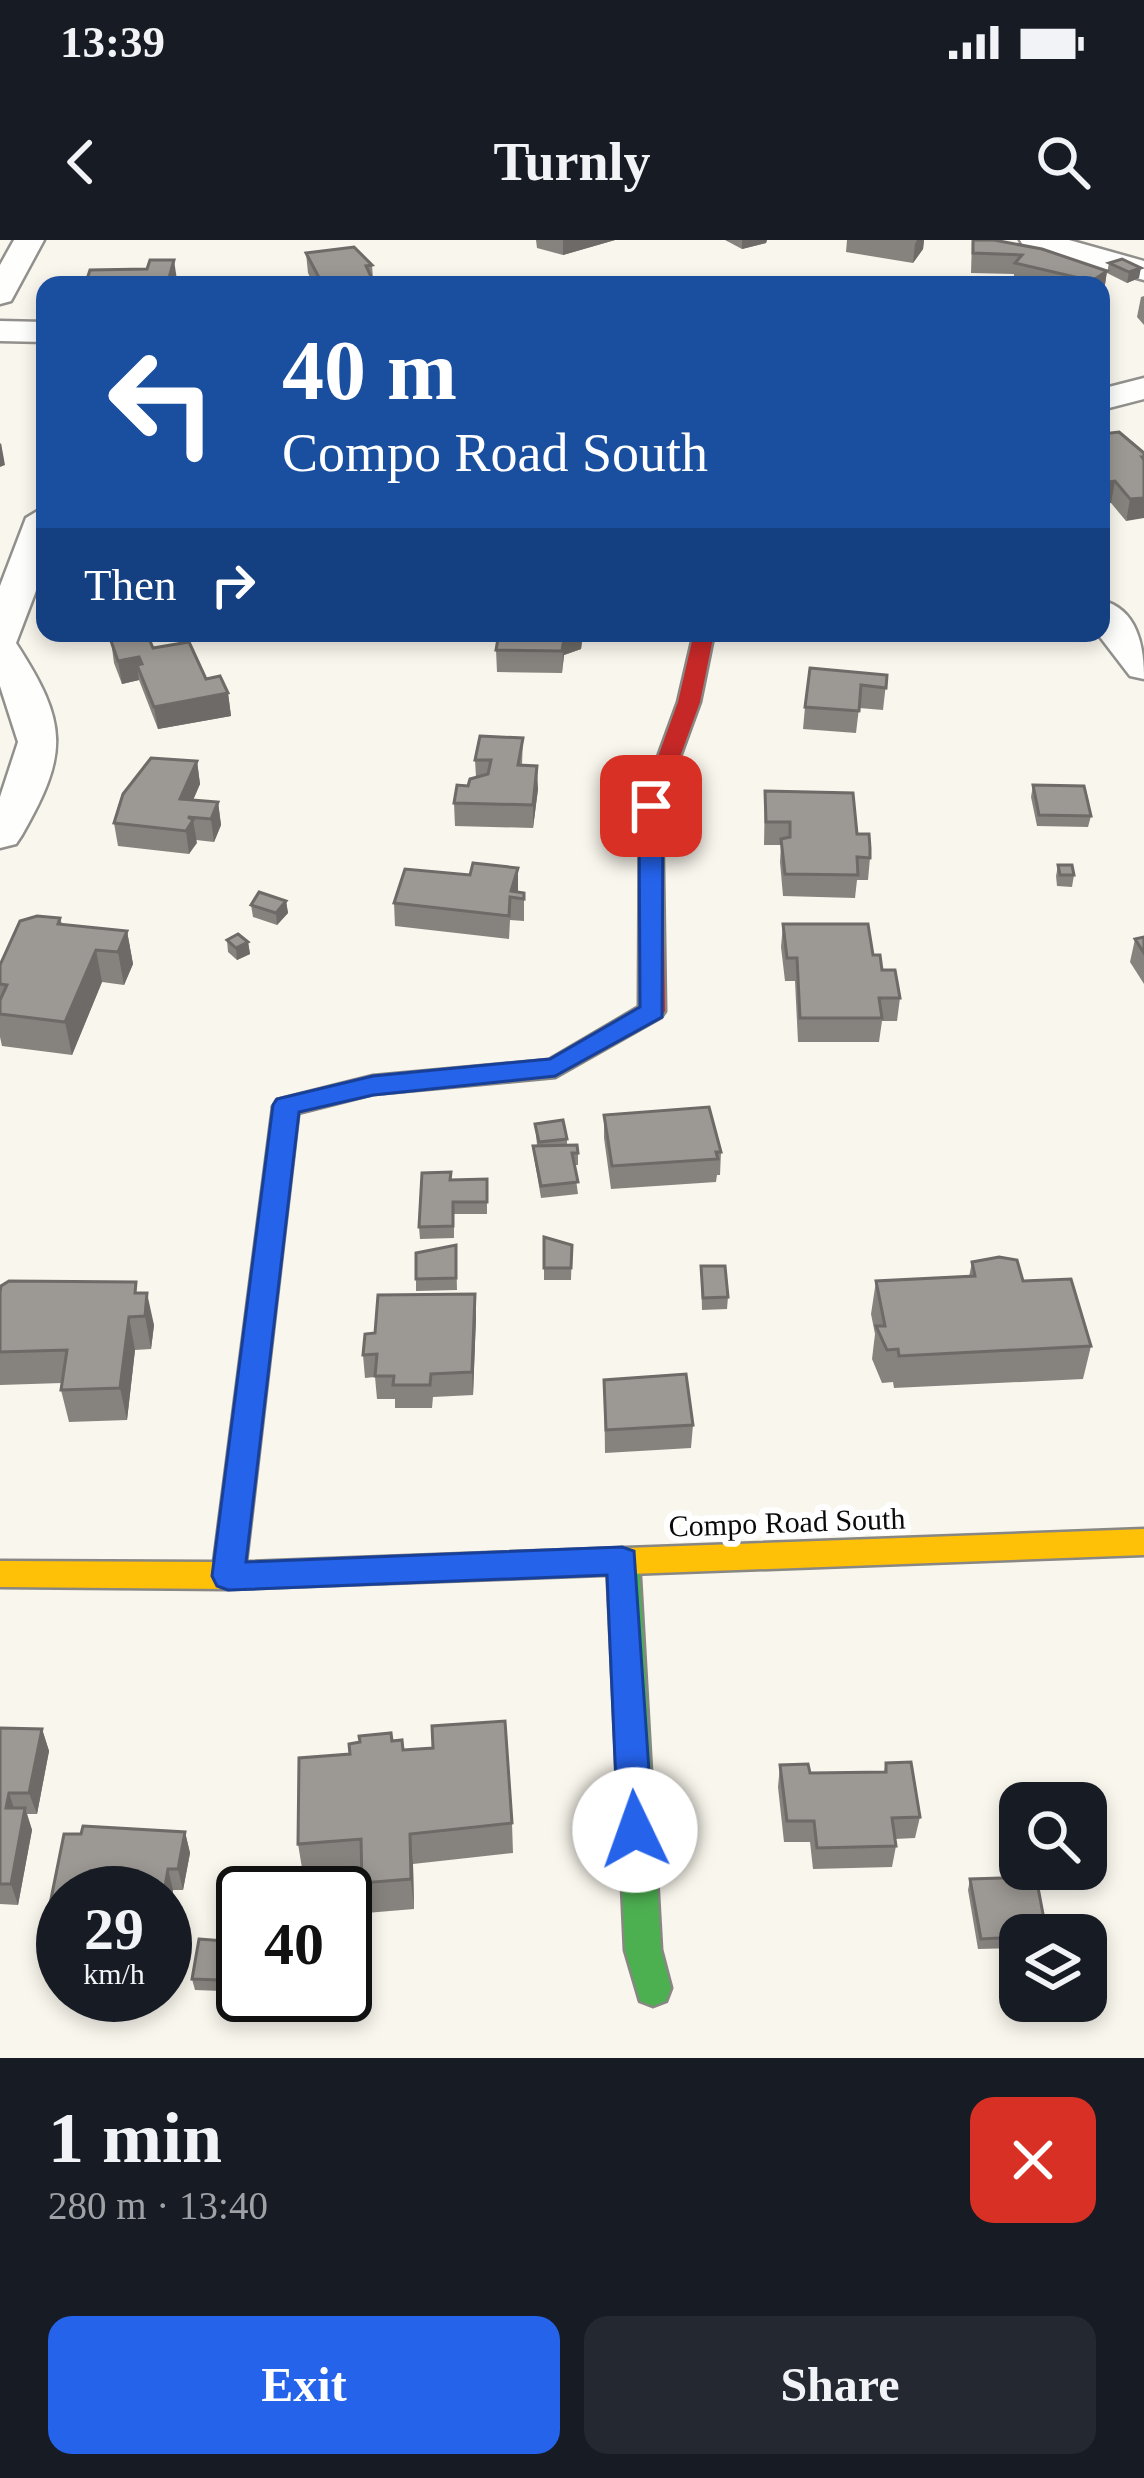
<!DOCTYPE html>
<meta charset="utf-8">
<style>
:root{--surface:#171b24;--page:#242831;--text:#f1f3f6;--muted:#9ea1a6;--accent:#2563eb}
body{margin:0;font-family:Georgia,serif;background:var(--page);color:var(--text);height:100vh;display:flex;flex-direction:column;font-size:45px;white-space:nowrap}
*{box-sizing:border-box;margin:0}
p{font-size:39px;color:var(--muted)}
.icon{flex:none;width:66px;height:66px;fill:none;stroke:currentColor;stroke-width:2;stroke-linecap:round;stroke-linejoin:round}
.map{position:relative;height:1818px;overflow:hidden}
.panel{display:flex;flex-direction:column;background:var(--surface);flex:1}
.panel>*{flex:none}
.top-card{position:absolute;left:36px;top:36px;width:1074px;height:366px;border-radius:24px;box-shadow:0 6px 18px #0003;background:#1a4fa0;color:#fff;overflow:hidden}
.controls{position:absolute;left:999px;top:1542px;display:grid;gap:24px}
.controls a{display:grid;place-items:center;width:108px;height:108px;border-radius:24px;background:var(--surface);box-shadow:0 6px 18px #0003;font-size:60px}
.speed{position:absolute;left:36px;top:1626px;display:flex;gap:24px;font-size:60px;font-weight:700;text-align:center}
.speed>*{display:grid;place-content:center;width:156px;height:156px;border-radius:50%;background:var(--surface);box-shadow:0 6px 18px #0003;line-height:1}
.speed small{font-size:30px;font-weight:400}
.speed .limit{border:6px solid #111;border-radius:18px;background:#fff;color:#111}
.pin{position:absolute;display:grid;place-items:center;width:102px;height:102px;color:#fff;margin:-51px;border-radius:24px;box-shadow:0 6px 18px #0006}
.me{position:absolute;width:132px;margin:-66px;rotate:357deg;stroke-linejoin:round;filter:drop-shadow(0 0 9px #0008)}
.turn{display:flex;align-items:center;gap:42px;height:252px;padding:0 48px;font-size:54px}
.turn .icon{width:156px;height:156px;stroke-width:2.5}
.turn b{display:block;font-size:84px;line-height:102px}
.then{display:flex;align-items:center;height:114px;padding:0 48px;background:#0003;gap:24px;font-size:45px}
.round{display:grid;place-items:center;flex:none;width:126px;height:126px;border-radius:24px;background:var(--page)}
.headline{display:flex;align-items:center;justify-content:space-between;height:204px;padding:0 48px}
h1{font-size:72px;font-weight:600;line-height:90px}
.button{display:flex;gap:24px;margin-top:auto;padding:24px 48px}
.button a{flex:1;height:138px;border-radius:24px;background:var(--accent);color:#fff;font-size:48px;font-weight:600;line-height:138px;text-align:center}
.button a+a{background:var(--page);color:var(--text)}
.status{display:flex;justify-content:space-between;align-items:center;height:84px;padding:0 60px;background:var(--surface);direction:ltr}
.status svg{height:33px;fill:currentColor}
header{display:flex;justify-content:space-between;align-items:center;height:156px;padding:0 48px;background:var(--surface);font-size:54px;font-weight:600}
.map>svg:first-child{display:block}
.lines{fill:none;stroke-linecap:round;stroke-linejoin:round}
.street-casing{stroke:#92908c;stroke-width:5}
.fast-casing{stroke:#888783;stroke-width:5}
.slow-casing{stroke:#888783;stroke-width:5}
.jam-casing{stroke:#888783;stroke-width:5}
.street{fill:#fefefc;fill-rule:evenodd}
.fast{fill:#4caf50;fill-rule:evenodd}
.slow{fill:#ffc107;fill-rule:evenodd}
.jam{fill:#c62828;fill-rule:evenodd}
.wall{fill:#86837e}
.shaded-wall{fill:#6d6a67}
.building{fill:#9c9893;stroke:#6d6a67;stroke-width:3}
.route{fill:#2563eb;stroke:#184099;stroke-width:3}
.labels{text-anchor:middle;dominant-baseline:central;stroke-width:12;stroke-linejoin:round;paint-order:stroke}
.street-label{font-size:30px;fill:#0a0a0a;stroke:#fff}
</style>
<div class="status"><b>13:39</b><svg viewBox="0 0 49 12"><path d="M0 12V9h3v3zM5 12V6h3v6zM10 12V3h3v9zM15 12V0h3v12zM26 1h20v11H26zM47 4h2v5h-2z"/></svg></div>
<header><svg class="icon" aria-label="back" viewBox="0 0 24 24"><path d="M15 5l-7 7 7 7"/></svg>Turnly<svg class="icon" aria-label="search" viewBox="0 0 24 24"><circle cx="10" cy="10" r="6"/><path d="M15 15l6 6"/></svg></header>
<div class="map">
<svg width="1144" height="1818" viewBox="0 0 1144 1818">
<rect width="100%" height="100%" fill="#f9f6ed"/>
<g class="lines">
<defs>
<g id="street">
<path d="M14 0H44L11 61 0 64V25Z"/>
<path d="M1020 0H1069L1144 21V40L1024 7Z"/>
<path d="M0 81 45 82V102L0 101Z"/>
<path d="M1144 138V159L1101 170V149Z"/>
<path d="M44 267 45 327 16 403C68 483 69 513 22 595L16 604 0 608V557L18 502 0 446V346L26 278Z"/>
<path d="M1101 360C1138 369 1144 407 1144 439L1130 436 1097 393Z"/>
</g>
<path id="fast" d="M623 1308 634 1312 639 1321 661 1710 671 1748 666 1761 653 1766 640 1761 625 1710 607 1321 612 1312Z"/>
<path id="slow" d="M286 858 299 867 246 1322 1144 1289V1315L228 1349 0 1347V1321L214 1322 273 867Z"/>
<path id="jam" d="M694 393H714L700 462 662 566 665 771 661 777 555 837 373 854 286 876 277 874 273 867 277 860 373 836 549 820 639 767 640 566 678 462Z"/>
</defs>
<!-- street casing -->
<use href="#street" class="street-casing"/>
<!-- fast casing -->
<use href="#fast" class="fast-casing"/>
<!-- slow casing -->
<use href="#slow" class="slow-casing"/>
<!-- jam casing -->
<use href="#jam" class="jam-casing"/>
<!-- street -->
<use href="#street" class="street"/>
<!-- fast -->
<use href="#fast" class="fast"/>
<!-- slow -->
<use href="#slow" class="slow"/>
<!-- jam -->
<use href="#jam" class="jam"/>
</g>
<!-- wall -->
<g class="wall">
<path d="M536 0H615L563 15 537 8Z"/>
<path d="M725 0H767L766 3 742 9Z"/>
<path d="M847 0H924L923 9 913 23 846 12Z"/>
<path d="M972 0 1107 31 1104 51 1101 45H1023L1013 43 1014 34 971 33Z"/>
<path d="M306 13 372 25 373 39 375 45H314L308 33Z"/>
<path d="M1109 23 1139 38 1127 43 1107 33Z"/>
<path d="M1144 56V85L1137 77 1141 57Z"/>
<path d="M1101 194 1144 213 1126 281 1111 263Z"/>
<path d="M517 393H583L581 409 564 415 562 433 497 432 496 410Z"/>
<path d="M836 393H893L892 398Z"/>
<path d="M111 401 153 408 206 439 228 453 231 476 158 489 139 440 122 444 114 423Z"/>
<path d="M887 435 883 470 859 468 856 493 803 489 805 467Z"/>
<path d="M523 498 522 525 538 549 533 588 455 586 454 563 476 537 475 520Z"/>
<path d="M197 521 200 544 193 560 218 562 221 585 214 602 196 600 189 614 118 606 114 583Z"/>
<path d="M1033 545 1091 576 1088 587 1037 586 1031 557Z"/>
<path d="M765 551 857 594 870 618 868 640H857L855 658 783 656 780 622 781 605H764Z"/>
<path d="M1058 625 1074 635 1072 647 1057 646 1056 636Z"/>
<path d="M518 652 524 653V681L510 680 509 699 395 686 394 663Z"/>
<path d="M286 661 288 673 277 685 253 677 251 665Z"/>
<path d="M60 678 62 684 127 691 133 724 124 745 102 742 72 815 2 806 0 797V725Z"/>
<path d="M783 684 873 715 900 758 897 781H882L879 802H798L795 741H785L781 707Z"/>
<path d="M1144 697V744L1130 722 1135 699Z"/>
<path d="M227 700 248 702 250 714 237 720 228 712Z"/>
<path d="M604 875 721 912 720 935H717L716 942 611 949 604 898Z"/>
<path d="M535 884 567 899V905L578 913V925H574L578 954 541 958 534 917 533 906 537 905Z"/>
<path d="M451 932V940L487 939V974H454V998L420 999 419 987Z"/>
<path d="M544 997 572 1005 571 1040H544Z"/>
<path d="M456 1005 457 1050 416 1051V1039Z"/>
<path d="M972 1022 1023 1041 1091 1106 1083 1139 894 1148 893 1142 882 1143 872 1119 875 1094 871 1074 876 1041 969 1037Z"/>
<path d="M701 1026 728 1057 727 1069 702 1070Z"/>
<path d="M0 1052 138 1053 154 1085 151 1109 135 1110 127 1180 69 1182 61 1150 62 1143 0 1145Z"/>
<path d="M476 1077 473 1155 433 1157 432 1168H395V1159H377L375 1137 365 1138 363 1115 375 1093Z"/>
<path d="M604 1140 693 1185 691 1208 605 1213Z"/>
<path d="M0 1488 42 1489 49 1511 37 1574H27L32 1590 18 1665 0 1664Z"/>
<path d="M392 1501 512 1583 513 1613 413 1624 414 1669 366 1673 362 1630 303 1634 298 1604 350 1514Z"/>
<path d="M886 1523 920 1577 915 1598 895 1599 896 1606 892 1627 813 1629 810 1602H784L778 1547 780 1525 810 1533 884 1532Z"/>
<path d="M83 1586 185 1592 190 1613 183 1650H173L165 1702V1653H63V1721L58 1707 62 1690H56L49 1669 64 1594H81Z"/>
<path d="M970 1639 1020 1695V1708L978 1709 968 1650Z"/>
<path d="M226 1701 228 1711 222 1751 195 1750 192 1739Z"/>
</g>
<!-- shaded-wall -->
<g class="shaded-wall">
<path d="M563 0H615L563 15Z"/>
<path d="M742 0H767L766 3 742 9Z"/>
<path d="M917 0H924L923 9 913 23 915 4Z"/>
<path d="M174 20 177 40 175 45H167Z"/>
<path d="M1141 28 1139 38 1127 43 1129 32Z"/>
<path d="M1107 31 1104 51 1101 53V45H1092V41Z"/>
<path d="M1 203 5 225 0 227V204Z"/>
<path d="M1115 241 1111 263 1101 264V243Z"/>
<path d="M1144 258V278L1126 281 1130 259Z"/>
<path d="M564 393H583L581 409 564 415 562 433Z"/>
<path d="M139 417 142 438 137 425 139 440 122 444 118 421Z"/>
<path d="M228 453 231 476 158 489 154 467Z"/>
<path d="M197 521 200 544 184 581 180 559Z"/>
<path d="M537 526 538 549 533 588V565Z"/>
<path d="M218 562 221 585 214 602 211 579Z"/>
<path d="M193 580 197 603 189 614 186 591Z"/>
<path d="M518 628V651L516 658 511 651Z"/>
<path d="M286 661 288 673 277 685 276 673Z"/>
<path d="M127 691 133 724 124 745 118 712Z"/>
<path d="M248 702 250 714 237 720 236 708Z"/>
<path d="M96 710 102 742 72 815 65 782Z"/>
<path d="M147 1053 154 1085 151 1109 145 1076Z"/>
<path d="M475 1054 476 1077 473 1155 472 1132Z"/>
<path d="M129 1077 135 1110 127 1180 120 1148Z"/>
<path d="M42 1489 49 1511 37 1574 29 1553Z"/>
<path d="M9 1553 16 1574 6 1568Z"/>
<path d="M25 1568 32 1590 18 1665 11 1644Z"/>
<path d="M185 1592 190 1613 183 1650 178 1629Z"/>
<path d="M410 1594 413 1624 414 1669 411 1639Z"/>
<path d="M168 1629 173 1650 165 1702 164 1653Z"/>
<path d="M226 1701 228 1711 222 1751 219 1740Z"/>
</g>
<!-- building -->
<g class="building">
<path d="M973 0H994L1042 9 1107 31 1092 41 1015 23 1022 15 973 13Z"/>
<path d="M354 7 372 25 366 26 375 45H323L306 13Z"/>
<path d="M1122 19 1141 28 1129 32 1109 23Z"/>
<path d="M150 20H174L167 45H85L90 30 147 29Z"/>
<path d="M1119 192 1144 213V217H1142L1144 220V258L1130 259 1115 241 1101 243V194Z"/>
<path d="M499 393 517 394 565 393 562 411 496 410Z"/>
<path d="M147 394 153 408 189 402 206 439 220 436 228 453 154 467 137 425 142 424 139 417 118 421 111 401Z"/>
<path d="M810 428 887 435 886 448 861 445 859 471 805 467Z"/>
<path d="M480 496 523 498 518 525 537 526 533 565 454 563 457 545 468 546 470 539 488 534 491 520H475Z"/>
<path d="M151 518 197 521 180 559 218 562 211 579 188 577 193 580 186 591 114 583 123 554Z"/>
<path d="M1033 545 1084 546 1091 576 1039 575Z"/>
<path d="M765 551 853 553 857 594H869L870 608V618L857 617 858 635 785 634 781 599 790 597V582H766Z"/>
<path d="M473 623 518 628 511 651 524 653V659L510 657 509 676 394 663 405 629 470 635Z"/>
<path d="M1058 625H1072L1074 635H1060Z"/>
<path d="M259 652 286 661 276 673 251 665Z"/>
<path d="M37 676 60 678 58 684 127 691 118 712 96 710 65 782 0 774V760L7 745 0 744V725L20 681Z"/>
<path d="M783 684H868L873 715H880L882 730H895L900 758H879L882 778H800L797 718H787Z"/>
<path d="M238 694 248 702 236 708 227 700Z"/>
<path d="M1144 697V713L1135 699Z"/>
<path d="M709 867 721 912H716L718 919 612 926 604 875Z"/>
<path d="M563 880 567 899 539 902 535 884Z"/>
<path d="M577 905 578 913H572L578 942 541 946 533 906Z"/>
<path d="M451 932 450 940 487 939V962H453V986L419 987 422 933Z"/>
<path d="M544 997 572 1005 571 1028H544Z"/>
<path d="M456 1005V1038L416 1039V1013Z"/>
<path d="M999 1017 1017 1020 1023 1041 1071 1039 1091 1106 899 1116 898 1109 887 1110 876 1086H885L876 1041 975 1036 972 1022Z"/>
<path d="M701 1026H725L728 1057 703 1058Z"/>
<path d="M9 1041 136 1042 135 1053H147L145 1076 129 1077 120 1148 61 1150 67 1110 0 1112V1052L1 1046Z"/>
<path d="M475 1054 472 1132 431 1134 430 1145H393L394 1136H375L377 1114 363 1115 365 1094 375 1093 378 1055Z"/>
<path d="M686 1134 693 1185 606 1190 604 1140Z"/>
<path d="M505 1481 512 1583 410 1594 411 1639 362 1643 361 1599 298 1604 299 1518 350 1514 349 1504 360 1502 359 1496 391 1493 392 1501 402 1500 403 1510 433 1508 432 1486Z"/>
<path d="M0 1488 42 1489 29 1553H9L6 1568H25L11 1644H0Z"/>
<path d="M911 1522 920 1577 892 1578 896 1606 817 1608 814 1581H787L780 1525 808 1524 810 1533 886 1532V1523Z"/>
<path d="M83 1586 185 1592 178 1629H168L164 1653H63V1669H49L64 1594H81Z"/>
<path d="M1036 1637 1047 1695H1020V1697L981 1699 970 1639Z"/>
<path d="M63 1684V1708L58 1707Z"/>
<path d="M199 1699 226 1701 219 1740 192 1739Z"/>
</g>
<!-- route -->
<path class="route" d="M651 559 663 566 662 777 555 836 373 855 299 872 246 1322 622 1307 634 1311 653 1590 648 1601 635 1606 623 1601 618 1590 607 1335 228 1350 217 1346 212 1336 273 865 277 859 373 836 550 819 640 767 639 566Z"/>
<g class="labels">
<!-- street labels -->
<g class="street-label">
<text transform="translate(787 1282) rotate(-2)">Compo Road South</text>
</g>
</g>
</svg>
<div class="controls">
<a><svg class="icon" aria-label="search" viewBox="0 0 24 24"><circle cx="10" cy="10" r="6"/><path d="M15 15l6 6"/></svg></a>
<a><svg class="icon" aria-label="layers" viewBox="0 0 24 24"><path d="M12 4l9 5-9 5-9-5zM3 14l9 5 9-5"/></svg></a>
</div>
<div class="speed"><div>29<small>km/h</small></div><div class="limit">40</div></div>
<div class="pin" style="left:651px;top:566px;background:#d93025"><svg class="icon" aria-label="arrive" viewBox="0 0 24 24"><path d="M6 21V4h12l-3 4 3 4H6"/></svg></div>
<svg class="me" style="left:635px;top:1590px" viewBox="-20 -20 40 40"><circle r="19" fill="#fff"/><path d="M0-13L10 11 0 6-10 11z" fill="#2563eb"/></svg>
<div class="top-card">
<div class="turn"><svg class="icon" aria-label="left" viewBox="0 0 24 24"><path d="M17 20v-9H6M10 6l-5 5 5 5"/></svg><div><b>40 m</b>Compo Road South</div></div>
<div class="then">Then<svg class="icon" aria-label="right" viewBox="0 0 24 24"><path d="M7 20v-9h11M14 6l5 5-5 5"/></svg></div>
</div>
</div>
<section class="panel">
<div class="headline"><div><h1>1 min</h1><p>280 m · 13:40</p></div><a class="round" style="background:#d93025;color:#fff"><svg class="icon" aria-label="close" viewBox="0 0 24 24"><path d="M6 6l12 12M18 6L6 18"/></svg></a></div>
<div class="button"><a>Exit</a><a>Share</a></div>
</section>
